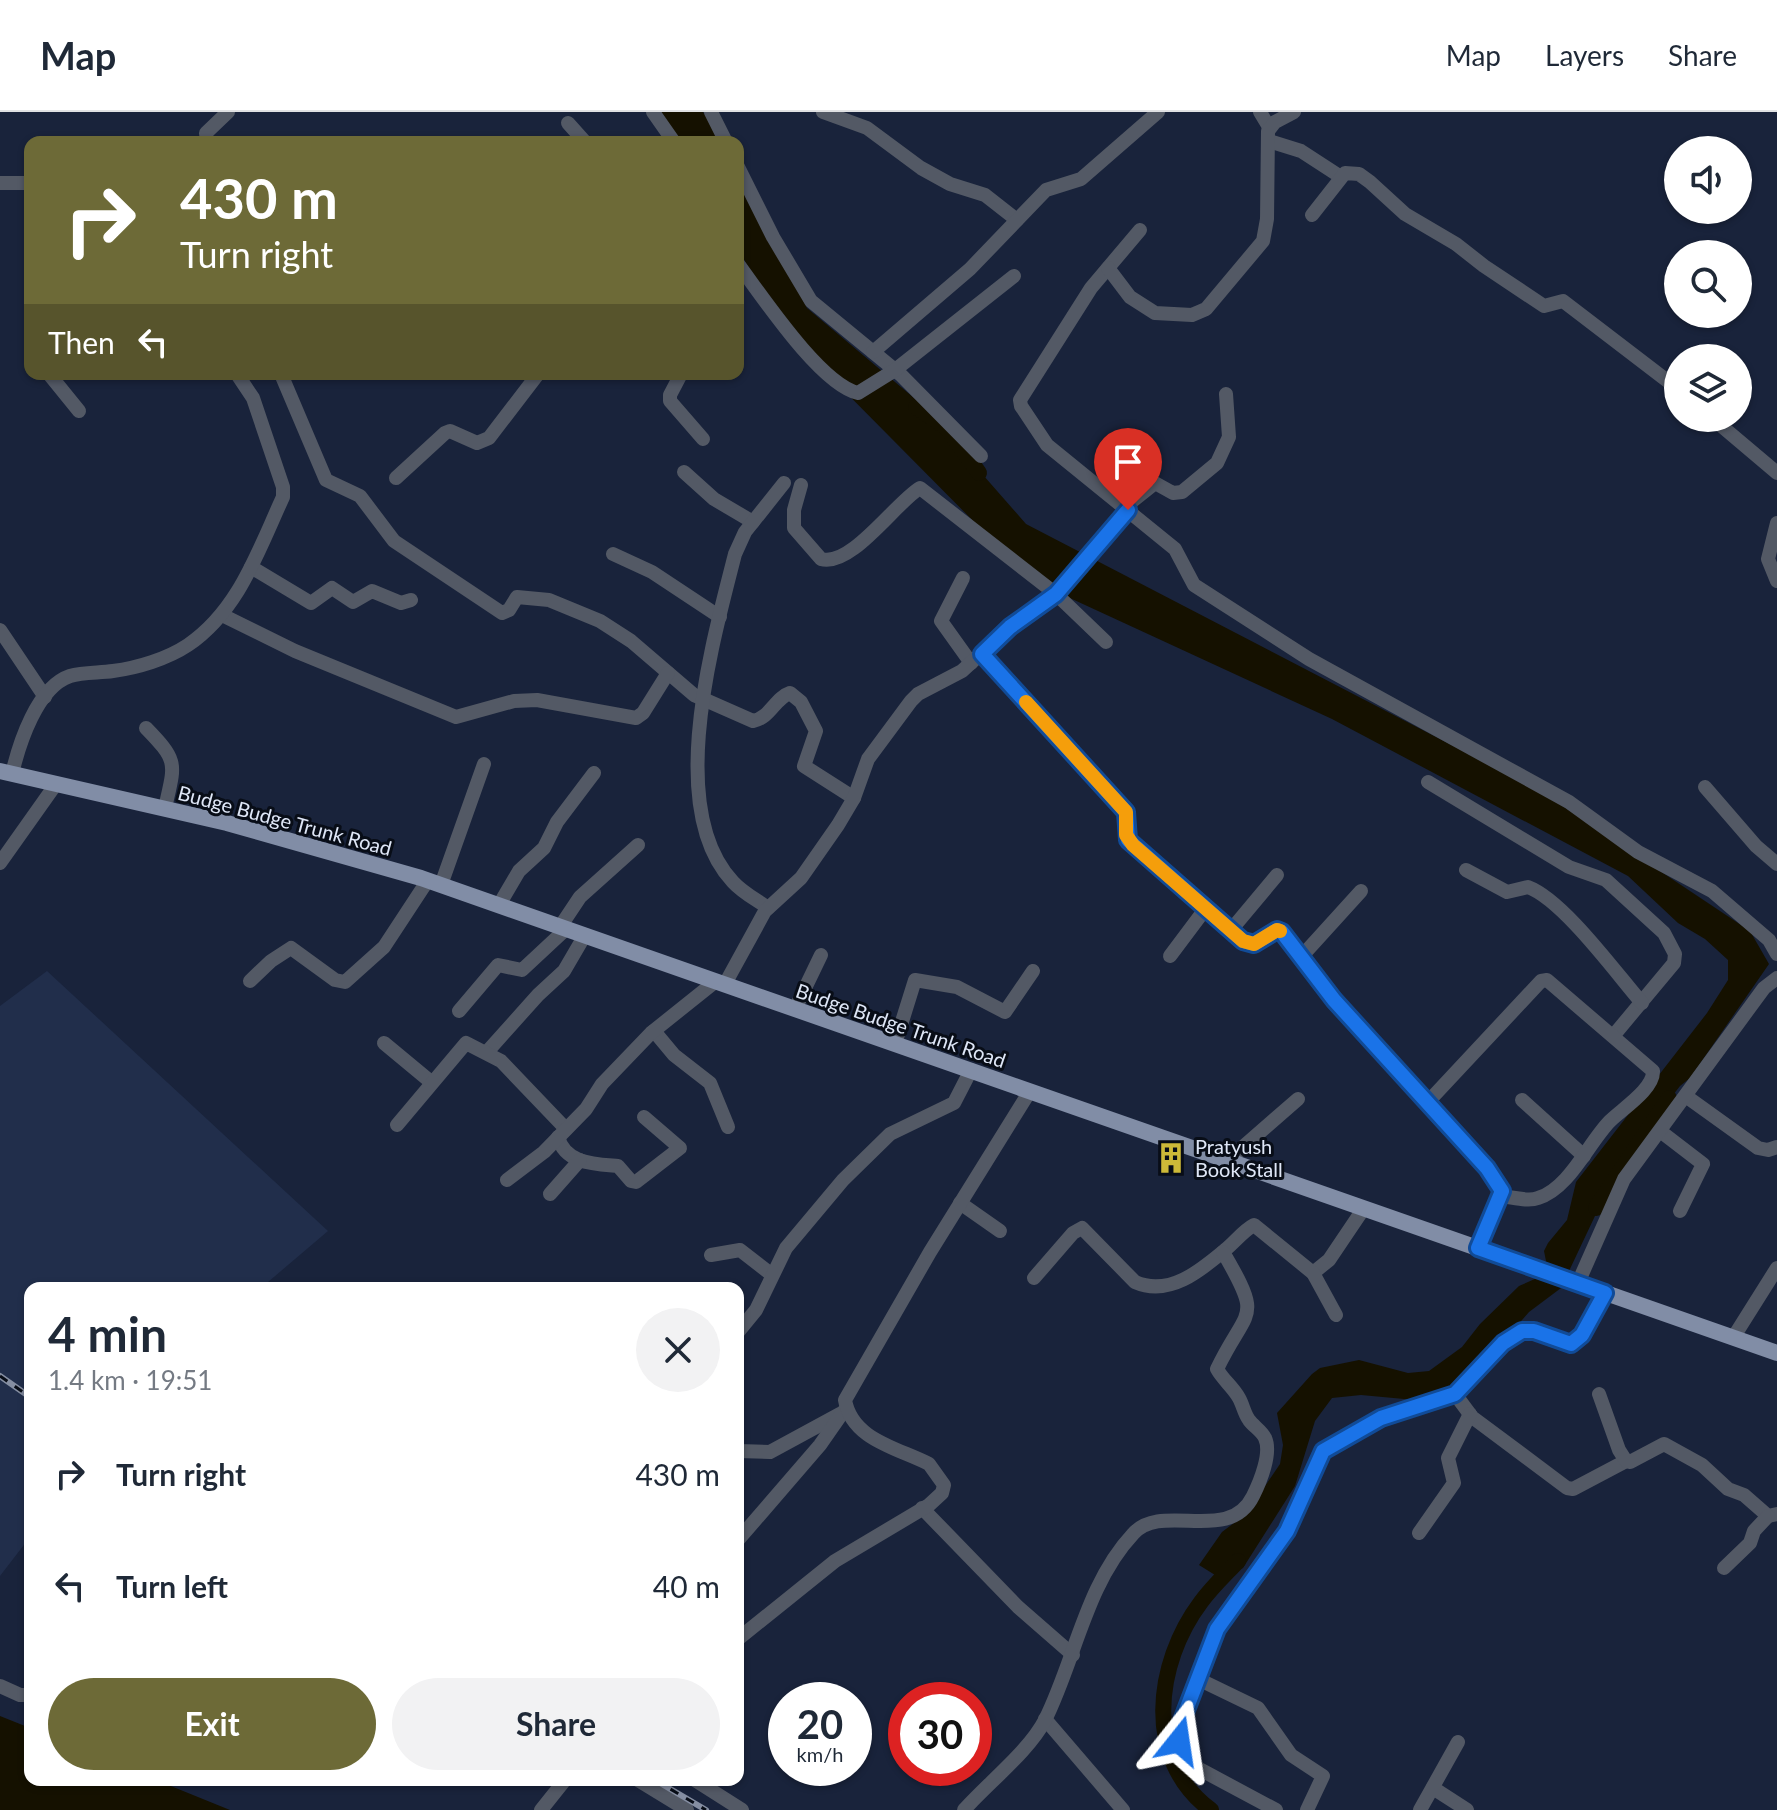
<!DOCTYPE html>
<meta charset="utf-8">
<style>
:root{--surface:#fff;--page:#f2f2f3;--text:#1f2937;--muted:#747a83;--line:#e0e1e3;--accent:#6d6a37}
body{margin:0;font-family:Lato,sans-serif;background:var(--page);color:var(--text);height:100vh;display:flex;flex-direction:column;font-size:30px;white-space:nowrap}
*{box-sizing:border-box;margin:0}
p{font-size:26px;color:var(--muted)}
.icon{flex:none;width:44px;height:44px;fill:none;stroke:currentColor;stroke-width:2;stroke-linecap:round;stroke-linejoin:round}
.map{position:relative;flex:1;overflow:hidden}
.details{position:absolute;left:24px;top:1170px;width:720px;height:504px;display:flex;flex-direction:column;background:var(--surface);border-radius:16px;box-shadow:0 2px 6px #0004}
.details>*{flex:none}
.hud{position:absolute;left:24px;top:24px;width:720px;height:244px;border-radius:16px;box-shadow:0 2px 6px #0004;background:#6d6a37;color:#fff;overflow:hidden}
.controls{position:absolute;left:1664px;top:24px;display:grid;gap:16px}
.controls a{display:grid;place-items:center;width:88px;height:88px;border-radius:50%;background:var(--surface);box-shadow:0 2px 6px #0004;font-size:40px}
.speed{position:absolute;left:768px;top:1570px;display:flex;gap:16px;font-size:40px;font-weight:700;text-align:center}
.speed>*{display:grid;place-content:center;width:104px;height:104px;border-radius:50%;background:var(--surface);box-shadow:0 2px 6px #0004;line-height:1}
.speed small{font-size:20px;font-weight:400}
.speed .limit{border:12px solid #d22;background:#fff;color:#111}
.pin{position:absolute;display:grid;place-items:center;width:68px;height:68px;color:#fff;margin:-82px -34px;border-radius:50% 50% 50% 0;rotate:-45deg;box-shadow:0 0 8px #0007}
.pin .icon{rotate:45deg}
.me{position:absolute;width:88px;margin:-44px;rotate:15deg;stroke-linejoin:round;filter:drop-shadow(0 0 6px #0008)}
.turn{display:flex;align-items:center;gap:28px;height:168px;padding:0 24px;font-size:36px}
.turn .icon{width:104px;height:104px;stroke-width:2.5}
.turn b{display:block;font-size:56px;line-height:68px}
.then{display:flex;align-items:center;height:76px;padding:0 24px;background:#0003;gap:16px;font-size:30px}
.round{display:grid;place-items:center;flex:none;width:84px;height:84px;border-radius:42px;background:var(--page)}
.overview{display:flex;align-items:center;justify-content:space-between;height:136px;padding:0 24px}
h1{font-size:48px;font-weight:700;line-height:60px}
.primary-button{display:flex;gap:16px;margin-top:auto;padding:16px 24px}
.primary-button a{flex:1;height:92px;border-radius:48px;background:var(--accent);color:#fff;font-size:32px;font-weight:700;line-height:92px;text-align:center}
.primary-button a+a{background:var(--page);color:var(--text)}
ul{padding:0;list-style:none}
li{display:flex;align-items:center;gap:24px;height:112px;padding:0 24px}
li div{flex:1}
li b{display:block;font-size:30px}
li em{font-style:normal}
header{display:flex;align-items:center;gap:48px;box-sizing:border-box;height:112px;padding:0 40px;background:var(--surface);border-bottom:2px solid var(--line)}
header strong{font-size:38px}
nav{display:flex;gap:44px;margin-inline-start:auto;font-size:28px}
.map>svg:first-child{display:block}
.built{fill:#212e4b}
.water{fill:#151100}
.lines{fill:none;stroke-linecap:round;stroke-linejoin:round}
.river{stroke:#151100;stroke-width:16}
.minor{stroke:#535965;stroke-width:14}
.major{stroke:#818da6;stroke-width:16}
.rail-casing{stroke:#858ea2;stroke-width:6}
.rail{stroke:#080d17;stroke-width:3;stroke-dasharray:9;stroke-linecap:butt}
.route-casing{stroke:#114b97;stroke-width:20}
.route{stroke:#1a73e8;stroke-width:14}
.slow{stroke:#f59e0b;stroke-width:14}
.labels{text-anchor:middle;dominant-baseline:central;stroke-width:6;stroke-linejoin:round;paint-order:stroke}
.street-label{font-size:20px;fill:#dfe7f7;stroke:#080d17}
.poi-label{font-size:20px;fill:#dfe7f7;stroke:#080d17;text-anchor:start}
</style>
<header>
<strong>Map</strong>
<nav><a>Map</a><a>Layers</a><a>Share</a></nav>
</header>
<div class="map">
<svg width="1777" height="1698" viewBox="0 0 1777 1698">
<rect width="100%" height="100%" fill="#19233b"/>
<!-- built -->
<path class="built" d="M47 859 328 1119 261 1176H30V1425L0 1464V894Z"/>
<!-- water -->
<g class="water">
<path d="M661 0H703L722 30H681Z"/>
<path d="M738 62 807 196 920 291 1026 412 1540 679 1750 819 1769 852 1690 966 1680 974 1620 1051 1561 1176 1529 1200 1470 1267 1445 1281 1415 1288 1361 1283 1332 1286 1315 1309 1295 1374 1243 1456 1225 1464 1215 1463 1199 1453 1222 1420 1246 1402 1280 1352 1283 1333 1277 1301 1312 1262 1320 1256 1359 1248 1408 1261 1429 1259 1462 1235 1480 1212 1519 1174 1537 1166 1546 1149 1544 1139 1548 1131 1567 1108 1576 1070 1707 901 1728 868V848L1705 827 1678 811 1628 764 1332 607 1059 481 999 435 785 219 738 137Z"/>
<path d="M0 1604 30 1616V1668H156L230 1698H0Z"/>
</g>
<g class="lines">
<!-- river -->
<g class="river">
<path d="M916 295 947 316 979 361"/>
<path d="M1596 1096 1669 986"/>
<path d="M1211 1698C1143 1648 1155 1551 1201 1490 1212 1475 1226 1462 1238 1449"/>
</g>
<!-- minor -->
<g class="minor">
<path d="M653 0 674 30"/>
<path d="M711 0 726 30"/>
<path d="M823 0 867 16 921 56 950 72 985 83 1017 108"/>
<path d="M1260 0 1269 15"/>
<path d="M568 11 585 30"/>
<path d="M1269 29 1301 39 1341 65"/>
<path d="M207 30 206 21 228 0"/>
<path d="M738 55 773 125 811 189 901 263 981 344"/>
<path d="M0 71H30"/>
<path d="M1312 103 1345 61 1359 62 1370 70 1405 102 1456 132 1484 154 1544 194 1563 189 1678 277"/>
<path d="M1140 118 1091 176 1020 288 1021 294 1047 333 1175 437 1194 473 1309 547 1569 690 1638 740 1712 779 1769 828 1777 842"/>
<path d="M738 152C762 184 820 272 858 281L895 258 1014 164"/>
<path d="M1108 156 1130 185 1155 201 1192 203 1206 197 1263 129 1267 107 1268 19 1275 10 1294 0"/>
<path d="M873 240 970 157 1046 78 1081 67 1158 0"/>
<path d="M49 262 79 299"/>
<path d="M281 262 326 368 360 384 394 429 502 501 509 498 517 485 549 488 600 509 631 529 694 583 753 609C770 606 775 586 790 581L801 590 816 619 804 654 854 686"/>
<path d="M681 262 670 283V289L703 327"/>
<path d="M1712 306 1777 361"/>
<path d="M684 360 714 387 753 410"/>
<path d="M396 366 445 321 450 319 477 331 489 326 538 262"/>
<path d="M801 373 794 398V416L821 447C851 456 896 390 920 376L1056 482 1106 530"/>
<path d="M1125 395 1155 371 1173 381 1182 380 1217 351 1229 325 1226 282"/>
<path d="M1777 411 1768 447 1777 469"/>
<path d="M613 442 652 460 720 505"/>
<path d="M251 455 311 491 332 476 353 490 372 479 401 491 411 488"/>
<path d="M963 466 941 509 971 551"/>
<path d="M222 503 295 539 456 605 514 589 537 588 636 606 643 601 668 561"/>
<path d="M0 518 45 585"/>
<path d="M982 542 1126 700 1128 728 1243 829 1254 832 1277 818 1287 825 1334 888 1487 1056 1502 1079 1478 1136"/>
<path d="M146 616C179 650 175 651 165 696"/>
<path d="M12 662C19 632 37 575 70 564 83 560 99 561 113 559 137 556 167 547 188 533 239 498 258 439 283 385V375L253 286 237 262"/>
<path d="M1428 670 1569 755 1606 768 1664 821 1675 842 1674 851 1614 923"/>
<path d="M1705 675 1756 734 1777 752"/>
<path d="M0 751 56 672"/>
<path d="M1466 758 1507 780 1528 775C1563 788 1616 861 1642 891"/>
<path d="M441 773 484 652"/>
<path d="M499 793 519 759 544 736 557 710 594 661"/>
<path d="M768 796C757 788 743 781 733 770 664 697 713 529 735 442L745 420 784 371"/>
<path d="M560 815 580 785 638 733"/>
<path d="M1231 818 1277 763"/>
<path d="M1170 844 1206 796"/>
<path d="M1302 844 1361 779"/>
<path d="M250 869 271 849 291 836 335 868 345 870 384 835 428 768"/>
<path d="M725 872 765 799 801 766 838 713 854 686 868 647 911 589 918 582 962 559 1010 515 1056 482 1128 398"/>
<path d="M795 897 821 843"/>
<path d="M459 899 498 853 522 858 566 817"/>
<path d="M654 919 674 943 710 971 728 1015"/>
<path d="M384 931 431 970"/>
<path d="M895 932 915 868 957 875 1005 900 1033 859"/>
<path d="M487 940 538 883 564 859 585 823"/>
<path d="M1687 985 1758 1036 1768 1038 1777 1035"/>
<path d="M1522 988 1584 1044"/>
<path d="M1427 991 1541 869 1547 868 1653 959C1654 977 1622 997 1610 1009 1589 1030 1569 1077 1538 1086 1528 1090 1512 1085 1501 1084"/>
<path d="M397 1013 466 931 501 949 566 1017"/>
<path d="M1660 1019 1703 1052 1680 1099"/>
<path d="M558 1025C565 1052 595 1052 618 1054L631 1069 636 1070 680 1036 644 1005"/>
<path d="M1228 1048 1298 987"/>
<path d="M507 1068 544 1040 586 997 602 972 651 921 716 869"/>
<path d="M550 1082 580 1048"/>
<path d="M960 1091 1000 1119"/>
<path d="M711 1143 740 1138 771 1162"/>
<path d="M1313 1161 1329 1148 1364 1096"/>
<path d="M1034 1166 1073 1121 1082 1116 1135 1170C1169 1185 1200 1159 1225 1138 1235 1130 1244 1118 1254 1113L1313 1161 1336 1203"/>
<path d="M1578 1171 1624 1067 1764 876 1777 866"/>
<path d="M738 1220 756 1198 786 1136 843 1068 890 1022 954 991 971 958"/>
<path d="M1733 1226 1777 1156"/>
<path d="M1455 1282 1472 1305 1567 1376 1573 1377 1626 1349"/>
<path d="M1599 1282 1619 1338 1626 1349 1630 1350 1664 1332 1702 1353 1728 1377 1744 1383 1768 1404 1777 1402"/>
<path d="M738 1339 770 1340 840 1302"/>
<path d="M922 1396 1018 1495 1073 1543"/>
<path d="M1419 1421 1454 1371 1448 1346 1470 1302"/>
<path d="M738 1428 820 1333 843 1300"/>
<path d="M1724 1456 1750 1431 1754 1419 1768 1404"/>
<path d="M738 1527 835 1449 929 1393 942 1381 944 1373 929 1352C898 1336 852 1328 845 1288L930 1140 1030 979"/>
<path d="M1198 1567 1258 1596 1291 1643 1323 1664 1307 1698"/>
<path d="M0 1574 20 1583H30"/>
<path d="M1045 1607 1123 1698"/>
<path d="M638 1668 687 1698"/>
<path d="M695 1668 742 1698"/>
<path d="M1433 1676 1467 1698"/>
<path d="M541 1698 565 1668"/>
<path d="M964 1698C988 1671 1029 1639 1045 1608 1075 1548 1086 1472 1133 1422 1162 1389 1229 1433 1253 1384 1260 1370 1272 1341 1265 1326 1262 1319 1253 1314 1249 1308 1244 1301 1243 1293 1239 1286 1233 1275 1223 1268 1217 1257 1247 1194 1264 1210 1223 1140"/>
<path d="M1276 1698 1190 1652 1180 1638 1179 1621 1217 1517 1287 1419 1323 1339 1381 1306 1455 1282 1503 1231 1522 1219H1534L1571 1232 1582 1223 1605 1181"/>
<path d="M1420 1698 1458 1630"/>
</g>
<!-- major -->
<path class="major" d="M0 659 227 711 421 766 1777 1241"/>
<defs>
<g id="rail">
<path d="M0 1264 30 1285"/>
<path d="M655 1668 706 1698"/>
</g>
</defs>
<!-- rail casing -->
<use href="#rail" class="rail-casing"/>
<!-- rail -->
<use href="#rail" class="rail"/>
</g>
<g class="lines">
<defs>
<path id="route" d="M1128 398 1056 482 1010 515 982 542 1126 700 1128 728 1243 829 1254 832 1277 818 1282 820 1334 888 1487 1056 1502 1079 1478 1136 1605 1181 1582 1223 1571 1232 1534 1219H1522L1503 1231 1455 1282 1381 1306 1323 1339 1287 1419 1217 1517 1183 1606 1179 1629"/>
</defs>
<!-- route casing -->
<use href="#route" class="route-casing"/>
<!-- route -->
<use href="#route" class="route"/>
<!-- slow -->
<path class="slow" d="M1026 590 1126 700V723L1133 733 1243 829 1254 832 1277 818 1280 819"/>
</g>
<!-- icons -->
<defs>
<symbol id="building-bare" viewBox="-9 -9 18 18"><path d="M-4-6H4V6H1V3H-1V6H-4ZM-2.5-4.3h1.7v1.8h-1.7ZM.8-4.3h1.7v1.8H.8ZM-2.5-1h1.7V.8h-1.7ZM.8-1h1.7V.8H.8Z" fill="#cdb938" stroke="#080d17" stroke-width="2.5" paint-order="stroke"/></symbol>
</defs>
<g fill-rule="evenodd">
<use href="#building-bare" x="1149" y="1024" width="44" height="44"/>
</g>
<g class="labels">
<!-- street labels -->
<g class="street-label">
<text transform="translate(285 708) rotate(15)">Budge Budge Trunk Road</text>
<text transform="translate(901 913) rotate(19)">Budge Budge Trunk Road</text>
</g>
<!-- poi labels -->
<g class="poi-label">
<text x="1195" y="1034">Pratyush<tspan x="1195" dy="23">Book Stall</tspan></text>
</g>
</g>
</svg>
<div class="controls">
<a><svg class="icon" aria-label="sound" viewBox="0 0 24 24"><path d="M4 9h4l5-4v14l-5-4H4zM17 9q2 3 0 6"/></svg></a>
<a><svg class="icon" aria-label="search" viewBox="0 0 24 24"><circle cx="10" cy="10" r="6"/><path d="M15 15l6 6"/></svg></a>
<a><svg class="icon" aria-label="layers" viewBox="0 0 24 24"><path d="M12 4l9 5-9 5-9-5zM3 14l9 5 9-5"/></svg></a>
</div>
<div class="speed"><div>20<small>km/h</small></div><div class="limit">30</div></div>
<div class="pin" style="left:1128px;top:398px;background:#d93025"><svg class="icon" aria-label="arrive" viewBox="0 0 24 24"><path d="M6 21V4h12l-3 4 3 4H6"/></svg></div>
<svg class="me" style="left:1179px;top:1629px" viewBox="-20 -20 40 40"><path d="M0-17L14 15 0 8-14 15z" fill="#1a73e8" stroke="#fff" stroke-width="4"/></svg>
<div class="hud">
<div class="turn"><svg class="icon" aria-label="right" viewBox="0 0 24 24"><path d="M7 20v-9h11M14 6l5 5-5 5"/></svg><div><b>430 m</b>Turn right</div></div>
<div class="then">Then<svg class="icon" aria-label="left" viewBox="0 0 24 24"><path d="M17 20v-9H6M10 6l-5 5 5 5"/></svg></div>
</div>
<section class="details">
<div class="overview"><div><h1>4 min</h1><p>1.4 km · 19:51</p></div><a class="round"><svg class="icon" aria-label="close" viewBox="0 0 24 24"><path d="M6 6l12 12M18 6L6 18"/></svg></a></div>
<ul>
<li><svg class="icon" aria-label="right" viewBox="0 0 24 24"><path d="M7 20v-9h11M14 6l5 5-5 5"/></svg><div><b>Turn right</b></div><em>430 m</em></li>
<li><svg class="icon" aria-label="left" viewBox="0 0 24 24"><path d="M17 20v-9H6M10 6l-5 5 5 5"/></svg><div><b>Turn left</b></div><em>40 m</em></li>
</ul>
<div class="primary-button"><a>Exit</a><a>Share</a></div>
</section>
</div>
